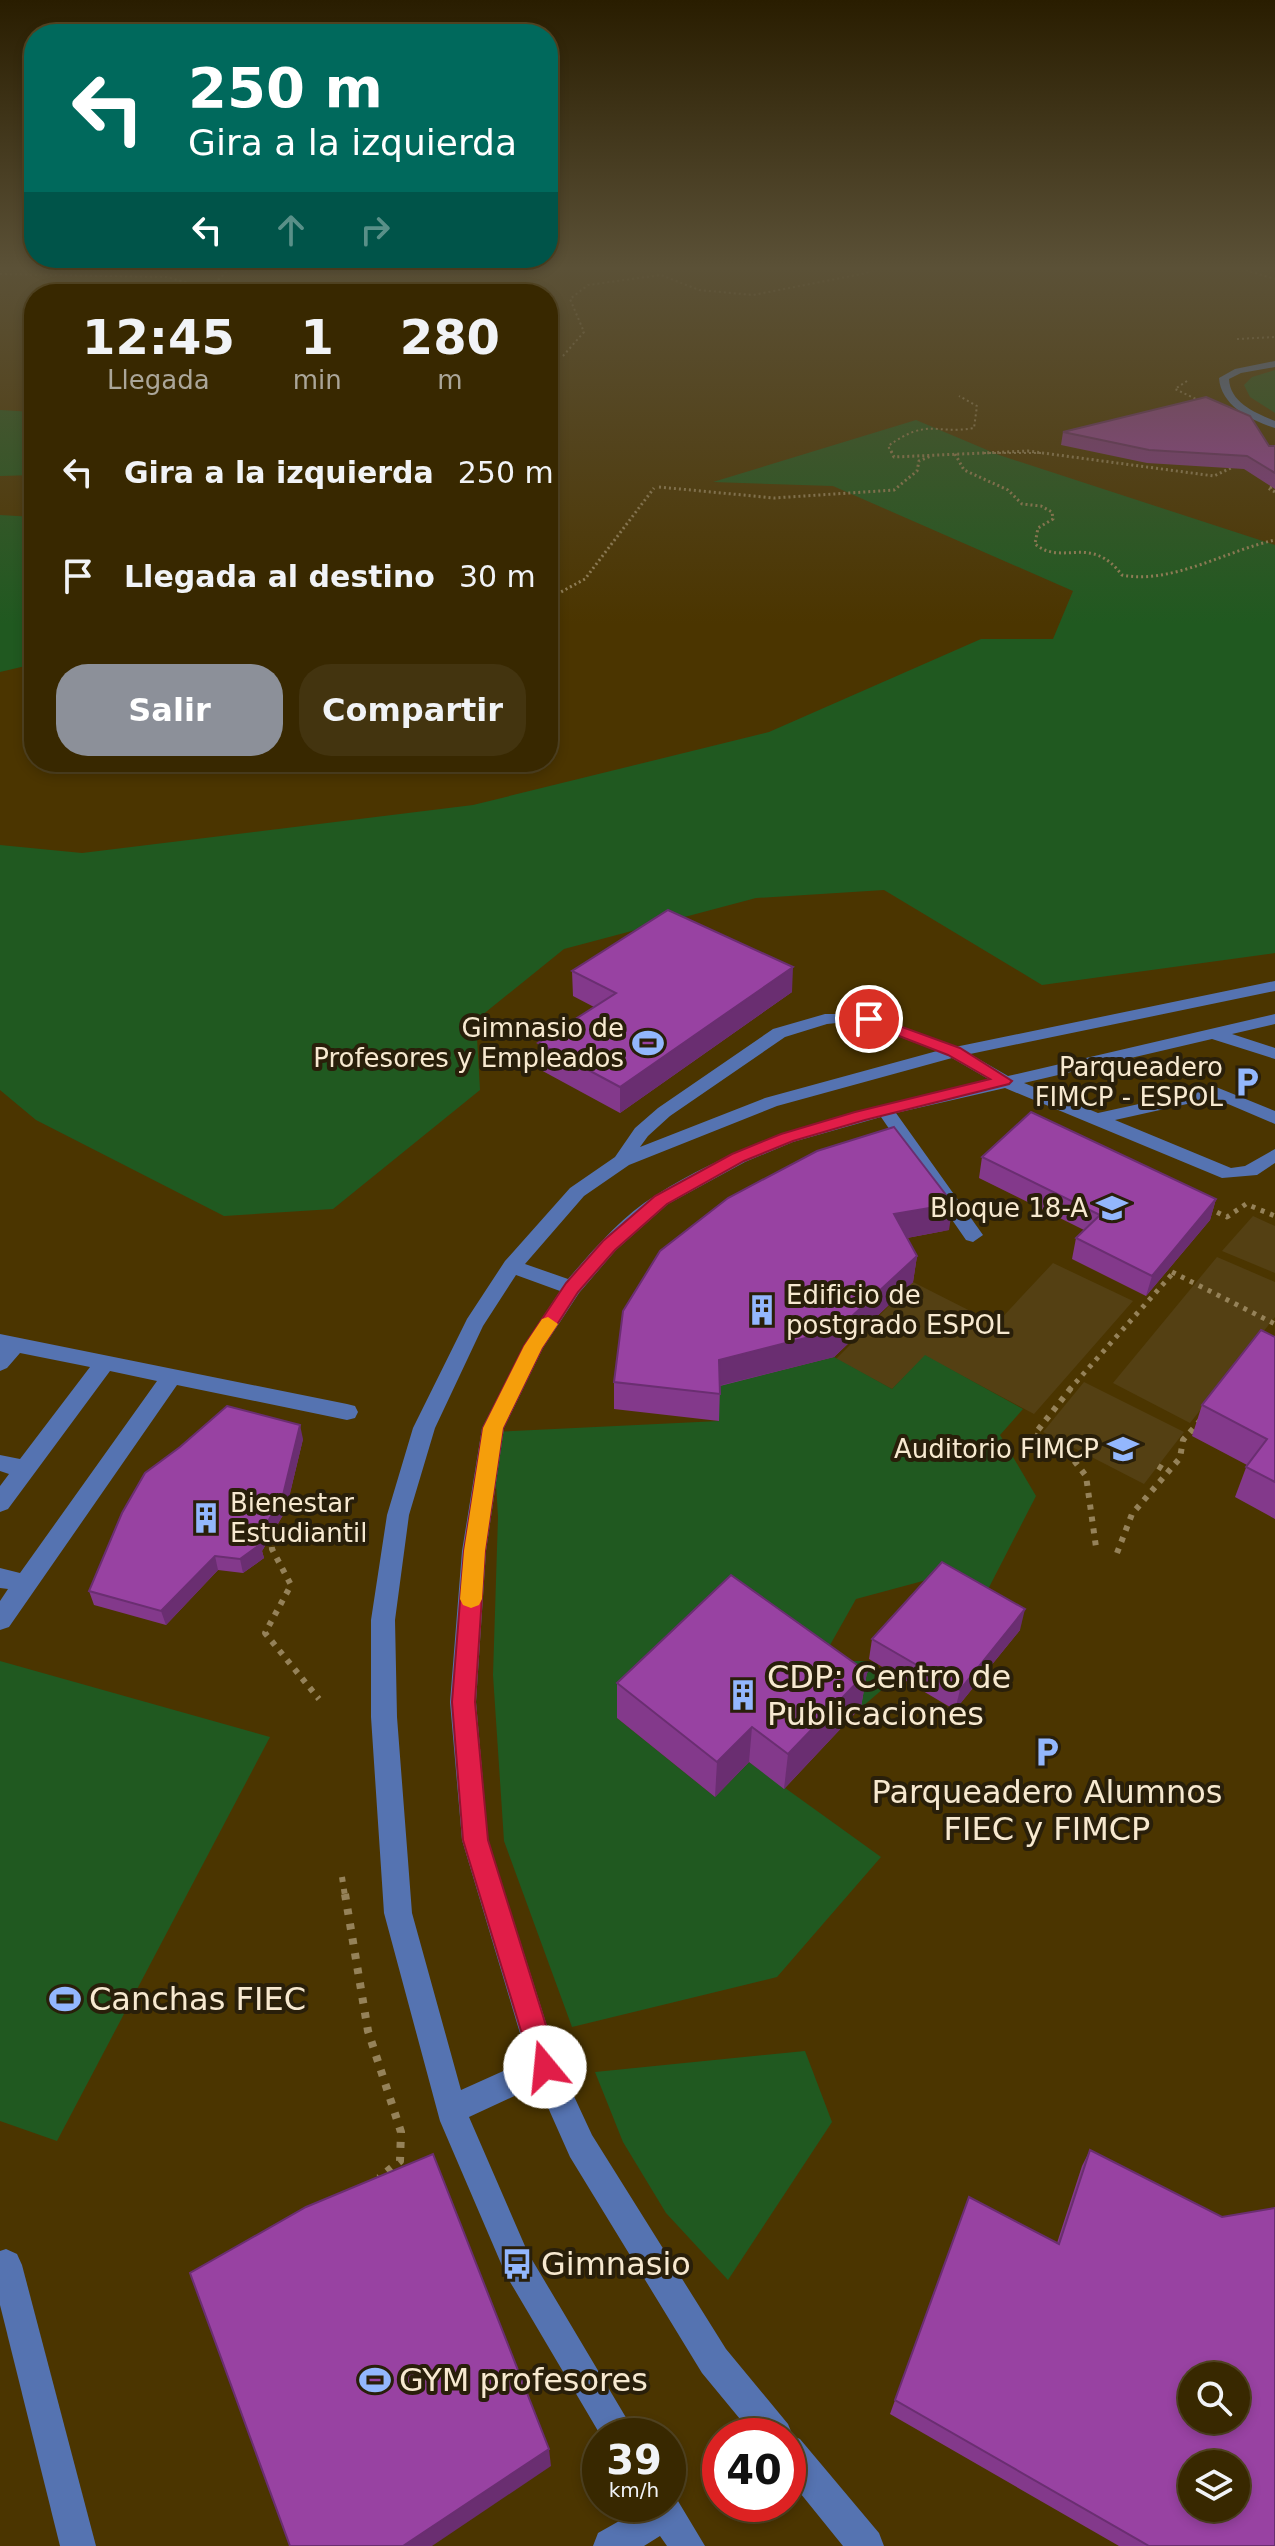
<!DOCTYPE html>
<html lang="es">
<style>
:root{--surface:#382800;--page:#43340f;--text:#f1f3f6;--muted:#aba699;--line:#524422;--accent:#8c9099}
body{margin:0;font-family:"DejaVu Sans",sans-serif;background:var(--page);color:var(--text);height:100vh;display:flex;flex-direction:column;font-size:30px;white-space:nowrap}
*{box-sizing:border-box;margin:0}
p{font-size:26px;color:var(--muted)}
.icon{flex:none;width:44px;height:44px;fill:none;stroke:currentColor;stroke-width:2;stroke-linecap:round;stroke-linejoin:round}
.map{position:relative;flex:1;overflow:hidden}
.side{position:absolute;left:24px;top:284px;width:534px;height:488px;display:flex;flex-direction:column;background:var(--surface);border-radius:32px;box-shadow:0 4px 12px #0003,0 0 0 2px var(--line)}
.side>*{flex:none}
.top-card{position:absolute;left:24px;top:24px;width:534px;height:244px;border-radius:32px;box-shadow:0 4px 12px #0003,0 0 0 2px var(--line);background:#00695c;color:#fff;overflow:hidden}
.controls{position:absolute;left:1178px;top:2362px;display:grid;gap:16px}
.controls a{display:grid;place-items:center;width:72px;height:72px;border-radius:50%;background:var(--surface);box-shadow:0 4px 12px #0003,0 0 0 2px var(--line);font-size:40px}
.speed{position:absolute;left:582px;top:2418px;display:flex;gap:16px;font-size:40px;font-weight:700;text-align:center}
.speed>*{display:grid;place-content:center;width:104px;height:104px;border-radius:50%;background:var(--surface);box-shadow:0 4px 12px #0003,0 0 0 2px var(--line);line-height:1}
.speed small{font-size:20px;font-weight:400}
.speed .limit{border:12px solid #d22;background:#fff;color:#111}
.pin{position:absolute;display:grid;place-items:center;width:68px;height:68px;color:#fff;margin:-34px;border:4px solid #fff;border-radius:50%;box-shadow:0 2px 8px #0007}
.me{position:absolute;width:88px;margin:-44px;rotate:343deg;stroke-linejoin:round;filter:drop-shadow(0 0 6px #0008)}
.turn{display:flex;align-items:center;gap:28px;height:168px;padding:0 32px;font-size:36px}
.turn .icon{width:104px;height:104px;stroke-width:2.5}
.turn b{display:block;font-size:56px;line-height:68px}
.lanes{display:flex;align-items:center;height:76px;padding:0 32px;background:#0003;justify-content:center;gap:40px;direction:ltr}
.lanes .off{opacity:.35}
.eta{display:flex;justify-content:space-evenly;align-items:center;height:136px;text-align:center}
.eta b{font-size:48px;font-weight:600;line-height:56px}
.cta{display:flex;gap:16px;margin-top:auto;padding:16px 32px}
.cta a{flex:1;height:92px;border-radius:32px;background:var(--accent);color:#fff;font-size:32px;font-weight:600;line-height:92px;text-align:center}
.cta a+a{background:var(--page);color:var(--text)}
ul{padding:0;list-style:none}
li{display:flex;align-items:center;gap:24px;height:104px;padding:0 32px}
li div{flex:1}
li b{display:block;font-size:30px}
li em{font-style:normal}
.map>svg:first-child{display:block}
.built{fill:#544013}
.green{fill:#205920}
.lines{fill:none;stroke-linecap:round;stroke-linejoin:round}
.path-far4{stroke:#958259;stroke-width:2;stroke-dasharray:2 3;stroke-linecap:butt}
.path-far3{stroke:#958259;stroke-width:3;stroke-dasharray:2 3;stroke-linecap:butt}
.path-far2{stroke:#958259;stroke-width:5;stroke-dasharray:4 6;stroke-linecap:butt}
.path-far1{stroke:#958259;stroke-width:6;stroke-dasharray:5 7;stroke-linecap:butt}
.path{stroke:#958259;stroke-width:8;stroke-dasharray:6 9;stroke-linecap:butt}
.minor{fill:#5573b1;fill-rule:evenodd}
.wall{fill:#83398b}
.shaded-wall{fill:#6a2e71}
.building{fill:#9842a2;stroke:#6a2e71;stroke-width:2;fill-rule:evenodd}
.route{fill:#e11d48;stroke:#92132f;stroke-width:2}
.slow{fill:#f59e0b}
.labels{text-anchor:middle;dominant-baseline:central;stroke-width:8;stroke-linejoin:round;paint-order:stroke}
.poi-label{font-size:26px;fill:#f7e9d0;stroke:#291f0a;text-anchor:end}
.near-poi-label{font-size:32px;fill:#f7e9d0;stroke:#291f0a;text-anchor:start}
</style>
<div class="map">
<svg width="1275" height="2546" viewBox="0 0 1275 2546">
<rect width="100%" height="100%" fill="#4b3500"/>
<!-- built -->
<g class="built">
<path d="M1253 1216 1275 1226V1273L1222 1251Z"/>
<path d="M1217 1257 1275 1282V1317L1190 1423 1113 1383Z"/>
<path d="M1053 1263 1133 1301 1034 1414 925 1356 892 1389 836 1359 913 1282 996 1324Z"/>
<path d="M1084 1382 1184 1432 1144 1484 1043 1432Z"/>
</g>
<!-- green -->
<g class="green">
<path d="M1275 370V413L1250 397 1244 385 1252 377Z"/>
<path d="M0 410 34 412V475L0 476Z"/>
<path d="M916 420 999 455 1275 545V953L1042 985 884 890 756 898 564 949 476 1020 480 1090 333 1209 224 1216 36 1120 0 1090V845L82 853 473 805 769 732 981 639H1053L1073 591 833 486 713 482Z"/>
<path d="M0 515 34 517V595L28 600 34 602V664L0 672Z"/>
<path d="M925 1355 1023 1409 1000 1435 1036 1496 982 1601 934 1578 856 1599 821 1661H866L891 1682 862 1707 785 1650 617 1718 715 1797 749 1762 881 1857 777 1977 572 2027 504 1841 493 1675 498 1517 493 1432 719 1421 718 1386 834 1357 892 1389Z"/>
<path d="M0 1661 270 1737 57 2141 0 2121Z"/>
<path d="M805 2051 832 2122 728 2280 666 2213 623 2142 595 2072Z"/>
</g>
<g class="lines">
<!-- path-far4 -->
<g class="path-far4">
<path d="M1236 267 1275 279"/>
<path d="M0 274 167 277 213 290"/>
<path d="M213 294 218 280 227 271"/>
<path d="M1237 339 1275 337"/>
<path d="M563 356 584 332 570 299 588 285 661 275 699 290 753 295 867 273 871 267"/>
<path d="M1187 381 1175 389 1196 399"/>
<path d="M892 453 888 446C929 417 934 435 974 428L977 406 959 396"/>
<path d="M984 453H1043"/>
</g>
<!-- path-far3 -->
<g class="path-far3">
<path d="M891 451 894 457 1028 451 1214 476 1233 467"/>
<path d="M955 454 964 470 1008 490 1022 504 1041 506 1052 512 1053 519 1038 528 1035 544C1063 567 1090 533 1122 575 1171 585 1228 550 1275 540"/>
<path d="M659 487 774 498 894 490 917 471 919 461 931 456"/>
<path d="M1272 487 1268 488 1275 492"/>
<path d="M548 599 585 579 654 488"/>
</g>
<!-- path-far2 -->
<g class="path-far2">
<path d="M1208 1208 1227 1217 1246 1204 1275 1216"/>
<path d="M1172 1272 1275 1324"/>
<path d="M1069 1390 1173 1273"/>
</g>
<!-- path-far1 -->
<g class="path-far1">
<path d="M1071 1388 1034 1435 1072 1458 1086 1476 1096 1547"/>
<path d="M1158 1466 1166 1471"/>
<path d="M271 1535 272 1549 291 1585 265 1633 319 1699"/>
<path d="M1117 1553 1132 1514 1180 1458 1183 1440 1200 1421"/>
<path d="M342 1877 345 1896"/>
</g>
<!-- path -->
<path class="path" d="M345 1894 368 2031 401 2132 400 2161 379 2178"/>
<!-- minor -->
<g class="minor">
<path d="M1275 361V367L1241 373 1229 379C1230 403 1256 413 1275 421V428C1251 420 1221 406 1219 378L1235 369Z"/>
<path d="M1275 981V991L970 1054 1008 1076 1275 1014V1024L1232 1034 1275 1048V1059L1212 1039 1024 1083 1098 1113 1216 1087 1275 1111V1124L1214 1098 1115 1120 1231 1168 1245 1166 1275 1149V1163L1257 1175 1222 1178 1005 1088 896 1113 983 1235 973 1242 966 1240 881 1117 793 1142 745 1162 668 1204 616 1250 579 1293 543 1348 504 1428 486 1551 476 1702 488 1840 559 2064 592 2135 726 2349 788 2424 793 2436 800 2439 879 2533 884 2546H843L788 2478V2436H754L702 2373 570 2157 538 2085 469 2117 528 2253 637 2436H601L506 2275 440 2121 384 1913 371 1717V1620L387 1515 413 1428 467 1319 505 1261 570 1188 615 1157 635 1128 658 1108 773 1029 825 1014H869L955 1047ZM846 1022 866 1024 937 1051 765 1098 640 1147 648 1136 670 1116 785 1037 827 1024ZM952 1058 990 1080C875 1107 758 1130 656 1195 622 1216 594 1249 568 1279L525 1264 584 1196 629 1165 777 1106ZM516 1275 560 1291 524 1346 482 1428 462 1551 450 1702 462 1840 528 2060 461 2090 412 1913 397 1717 395 1620 409 1515 435 1428 483 1326Z"/>
<path d="M0 1334 347 1404 355 1406 358 1412 355 1418 347 1420 177 1385 9 1627 0 1630V1601L8 1589 0 1588V1568L20 1573 157 1381 110 1371 8 1509 0 1512V1486L9 1474 0 1471V1455L20 1459 90 1367 20 1353 7 1368 0 1371Z"/>
<path d="M6 2249 17 2254 22 2265 96 2546H60L0 2305V2251Z"/>
<path d="M668 2490 678 2501 705 2546H667L660 2536 644 2546H593L598 2533 644 2507 643 2504H668Z"/>
</g>
</g>
<!-- wall -->
<g class="wall">
<path d="M1063 432 1275 446V489L1244 469 1147 463 1061 445Z"/>
<path d="M572 971 792 992 620 1113 539 1069 538 1043 594 1007 573 996Z"/>
<path d="M982 1157 1216 1199 1210 1220 1146 1296 1072 1259 1076 1238 1084 1230 979 1178Z"/>
<path d="M949 1230 907 1238 917 1256 913 1282 834 1357 720 1386 719 1421 614 1409V1382L660 1251Z"/>
<path d="M1275 1337V1519L1235 1497 1247 1465 1192 1436 1202 1405Z"/>
<path d="M303 1439 286 1510 262 1551 264 1558 243 1573 218 1570 166 1625 94 1605 89 1591Z"/>
<path d="M1020 1630 955 1710 869 1659 872 1639Z"/>
<path d="M867 1672 861 1707 784 1789 749 1762 715 1797 617 1718V1683Z"/>
<path d="M1090 2150 1275 2546H1119L890 2414 969 2197 1057 2243 1082 2166Z"/>
</g>
<!-- shaded-wall -->
<g class="shaded-wall">
<path d="M793 967 792 992 620 1113V1087Z"/>
<path d="M1216 1199 1210 1220 1146 1296 1152 1276Z"/>
<path d="M953 1204 949 1230 891 1241 894 1214Z"/>
<path d="M917 1256 913 1282 834 1357 718 1386 719 1360Z"/>
<path d="M300 1425 303 1439 286 1510 262 1551 264 1558 243 1573 240 1559 258 1539Z"/>
<path d="M215 1556 218 1570 166 1625 161 1611Z"/>
<path d="M1025 1609 1020 1630 955 1710 960 1690Z"/>
<path d="M867 1672 861 1707 784 1789 788 1754Z"/>
<path d="M752 1727 749 1762 715 1797 717 1762Z"/>
<path d="M549 2449 551 2466 432 2546H403Z"/>
</g>
<!-- building -->
<g class="building">
<path d="M1206 397 1250 416 1269 446H1275V473L1247 456 1149 450 1063 432Z"/>
<path d="M668 910 793 967 620 1087 538 1043 616 993 572 971Z"/>
<path d="M1031 1112 1216 1199 1152 1276 1076 1238 1100 1215 982 1157Z"/>
<path d="M894 1127 953 1204 894 1214 917 1256 837 1330 719 1360 720 1394 614 1382 623 1311 660 1251 728 1198 817 1151Z"/>
<path d="M1261 1330 1275 1337V1482L1246 1467 1267 1439 1202 1405Z"/>
<path d="M227 1406 300 1425 283 1495 258 1539 261 1544 240 1559 215 1556 161 1611 89 1591 122 1513 145 1473 180 1447Z"/>
<path d="M942 1562 1025 1609 960 1690 872 1639Z"/>
<path d="M731 1575 867 1672 788 1754 752 1727 717 1762 617 1683Z"/>
<path d="M1090 2150 1222 2217 1275 2208V2546H1149L895 2400 969 2197 1059 2244ZM1192 2376H1236V2420H1192ZM1192 2464H1236V2508H1192Z"/>
<path d="M433 2154 549 2449 403 2546H290L190 2273 306 2207Z"/>
</g>
<!-- sky -->
<linearGradient id="sky" x2="0" y2="1"><stop stop-color="#291d00"/><stop offset="0.43" stop-color="#5b5137"/><stop offset="1" stop-color="#5b5137" stop-opacity="0"/></linearGradient>
<rect width="1275" height="624" fill="url(#sky)"/>
<!-- route -->
<path class="route" d="M869 1015 960 1048 1012 1081 1009 1084 865 1120 793 1141 744 1161 667 1204 615 1250 578 1292 542 1348 503 1428 485 1551 475 1702 488 1840 559 2067 555 2077 545 2080 536 2077 532 2067 463 1840 452 1702 464 1551 483 1428 524 1346 566 1283 603 1241 655 1196 732 1154 781 1134 855 1112 990 1079 948 1055 863 1022V1016Z"/>
<!-- slow -->
<path class="slow" d="M548 1317 558 1324 542 1348 503 1428 485 1551 482 1599 479 1605 471 1608 463 1605 460 1599 464 1551 483 1428 524 1346 542 1319Z"/>
<!-- icons -->
<defs>
<symbol id="stadium-bare" viewBox="-9 -9 18 18"><path d="M0-5a6.5 5 0 1 0 0 10a6.5 5 0 1 0 0-10ZM-3.5-1.8h7v3.6h-7Z" fill="#93b7fd" stroke="#291f0a" stroke-width="2.5" paint-order="stroke"/></symbol>
<symbol id="parking-bare" viewBox="-9 -9 18 18"><path d="M-3.5-5.5H1a3.5 3.5 0 0 1 0 7H-1V5.5H-3.5ZM-1-3.4V-.6H.8a1.4 1.4 0 0 0 0-2.8Z" fill="#93b7fd" stroke="#291f0a" stroke-width="2.5" paint-order="stroke"/></symbol>
<symbol id="university-bare" viewBox="-9 -9 18 18"><path d="M0-5L7-2L0 1L-7-2ZM-4 1L0 2.5L4 1V4Q0 6-4 4Z" fill="#93b7fd" stroke="#291f0a" stroke-width="2.5" paint-order="stroke"/></symbol>
<symbol id="building-bare" viewBox="-9 -9 18 18"><path d="M-4-6H4V6H1V3H-1V6H-4ZM-2.5-4.3h1.7v1.8h-1.7ZM.8-4.3h1.7v1.8H.8ZM-2.5-1h1.7V.8h-1.7ZM.8-1h1.7V.8H.8Z" fill="#93b7fd" stroke="#291f0a" stroke-width="2.5" paint-order="stroke"/></symbol>
<symbol id="bus-bare" viewBox="-9 -9 18 18"><path d="M-5-6H5V4H4V6H2V4H-2V6H-4V4H-5ZM-3.5-4V0h7V-4ZM-3.5 1.2v1.5H-2V1.2ZM2 1.2v1.5H3.5V1.2Z" fill="#93b7fd" stroke="#291f0a" stroke-width="2.5" paint-order="stroke"/></symbol>
</defs>
<g fill-rule="evenodd">
<use href="#stadium-bare" x="626" y="1021" width="44" height="44"/>
<use href="#parking-bare" x="1225" y="1060" width="44" height="44"/>
<use href="#university-bare" x="1090" y="1186" width="44" height="44"/>
<use href="#building-bare" x="740" y="1288" width="44" height="44"/>
<use href="#university-bare" x="1101" y="1427" width="44" height="44"/>
<use href="#building-bare" x="184" y="1496" width="44" height="44"/>
<use href="#building-bare" x="721" y="1673" width="44" height="44"/>
<use href="#parking-bare" x="1025" y="1730" width="44" height="44"/>
<use href="#stadium-bare" x="43" y="1977" width="44" height="44"/>
<use href="#bus-bare" x="495" y="2242" width="44" height="44"/>
<use href="#stadium-bare" x="353" y="2358" width="44" height="44"/>
</g>
<g class="labels">
<!-- poi labels -->
<g class="poi-label">
<text x="624" y="1028">Gimnasio de<tspan x="624" dy="30">Profesores y Empleados</tspan></text>
<text x="1223" y="1067">Parqueadero<tspan x="1223" dy="30">FIMCP - ESPOL</tspan></text>
<text x="1088" y="1208">Bloque 18-A</text>
<text x="786" y="1295" text-anchor="start">Edificio de<tspan x="786" dy="30">postgrado ESPOL</tspan></text>
<text x="1099" y="1449">Auditorio FIMCP</text>
<text x="230" y="1503" text-anchor="start">Bienestar<tspan x="230" dy="30">Estudiantil</tspan></text>
</g>
<!-- near-poi labels -->
<g class="near-poi-label">
<text x="767" y="1677">CDP: Centro de<tspan x="767" dy="37">Publicaciones</tspan></text>
<text x="1047" y="1792" text-anchor="middle">Parqueadero Alumnos<tspan x="1047" dy="37">FIEC y FIMCP</tspan></text>
<text x="89" y="1999">Canchas FIEC</text>
<text x="541" y="2264">Gimnasio</text>
<text x="399" y="2380">GYM profesores</text>
</g>
</g>
</svg>
<div class="controls">
<a><svg class="icon" aria-label="search" viewBox="0 0 24 24"><circle cx="10" cy="10" r="6"/><path d="M15 15l6 6"/></svg></a>
<a><svg class="icon" aria-label="layers" viewBox="0 0 24 24"><path d="M12 4l9 5-9 5-9-5zM3 14l9 5 9-5"/></svg></a>
</div>
<div class="speed"><div>39<small>km/h</small></div><div class="limit">40</div></div>
<div class="pin" style="left:869px;top:1019px;background:#d93025"><svg class="icon" aria-label="arrive" viewBox="0 0 24 24"><path d="M6 21V4h12l-3 4 3 4H6"/></svg></div>
<svg class="me" style="left:545px;top:2067px" viewBox="-20 -20 40 40"><circle r="19" fill="#fff"/><path d="M0-13L10 11 0 6-10 11z" fill="#e11d48"/></svg>
<div class="top-card">
<div class="turn"><svg class="icon" aria-label="left" viewBox="0 0 24 24"><path d="M17 20v-9H6M10 6l-5 5 5 5"/></svg><div><b>250 m</b>Gira a la izquierda</div></div>
<div class="lanes"><svg class="icon" aria-label="left" viewBox="0 0 24 24"><path d="M17 20v-9H6M10 6l-5 5 5 5"/></svg><svg class="icon off" aria-label="ahead" viewBox="0 0 24 24"><path d="M12 20V5M6 11l6-6 6 6"/></svg><svg class="icon off" aria-label="right" viewBox="0 0 24 24"><path d="M7 20v-9h11M14 6l5 5-5 5"/></svg></div>
</div>
<section class="side">
<div class="eta">
<div><b>12:45</b><p>Llegada</p></div>
<div><b>1</b><p>min</p></div>
<div><b>280</b><p>m</p></div>
</div>
<ul>
<li><svg class="icon" aria-label="left" viewBox="0 0 24 24"><path d="M17 20v-9H6M10 6l-5 5 5 5"/></svg><div><b>Gira a la izquierda</b></div><em>250 m</em></li>
<li><svg class="icon" aria-label="arrive" viewBox="0 0 24 24"><path d="M6 21V4h12l-3 4 3 4H6"/></svg><div><b>Llegada al destino</b></div><em>30 m</em></li>
</ul>
<div class="cta"><a>Salir</a><a>Compartir</a></div>
</section>
</div>
